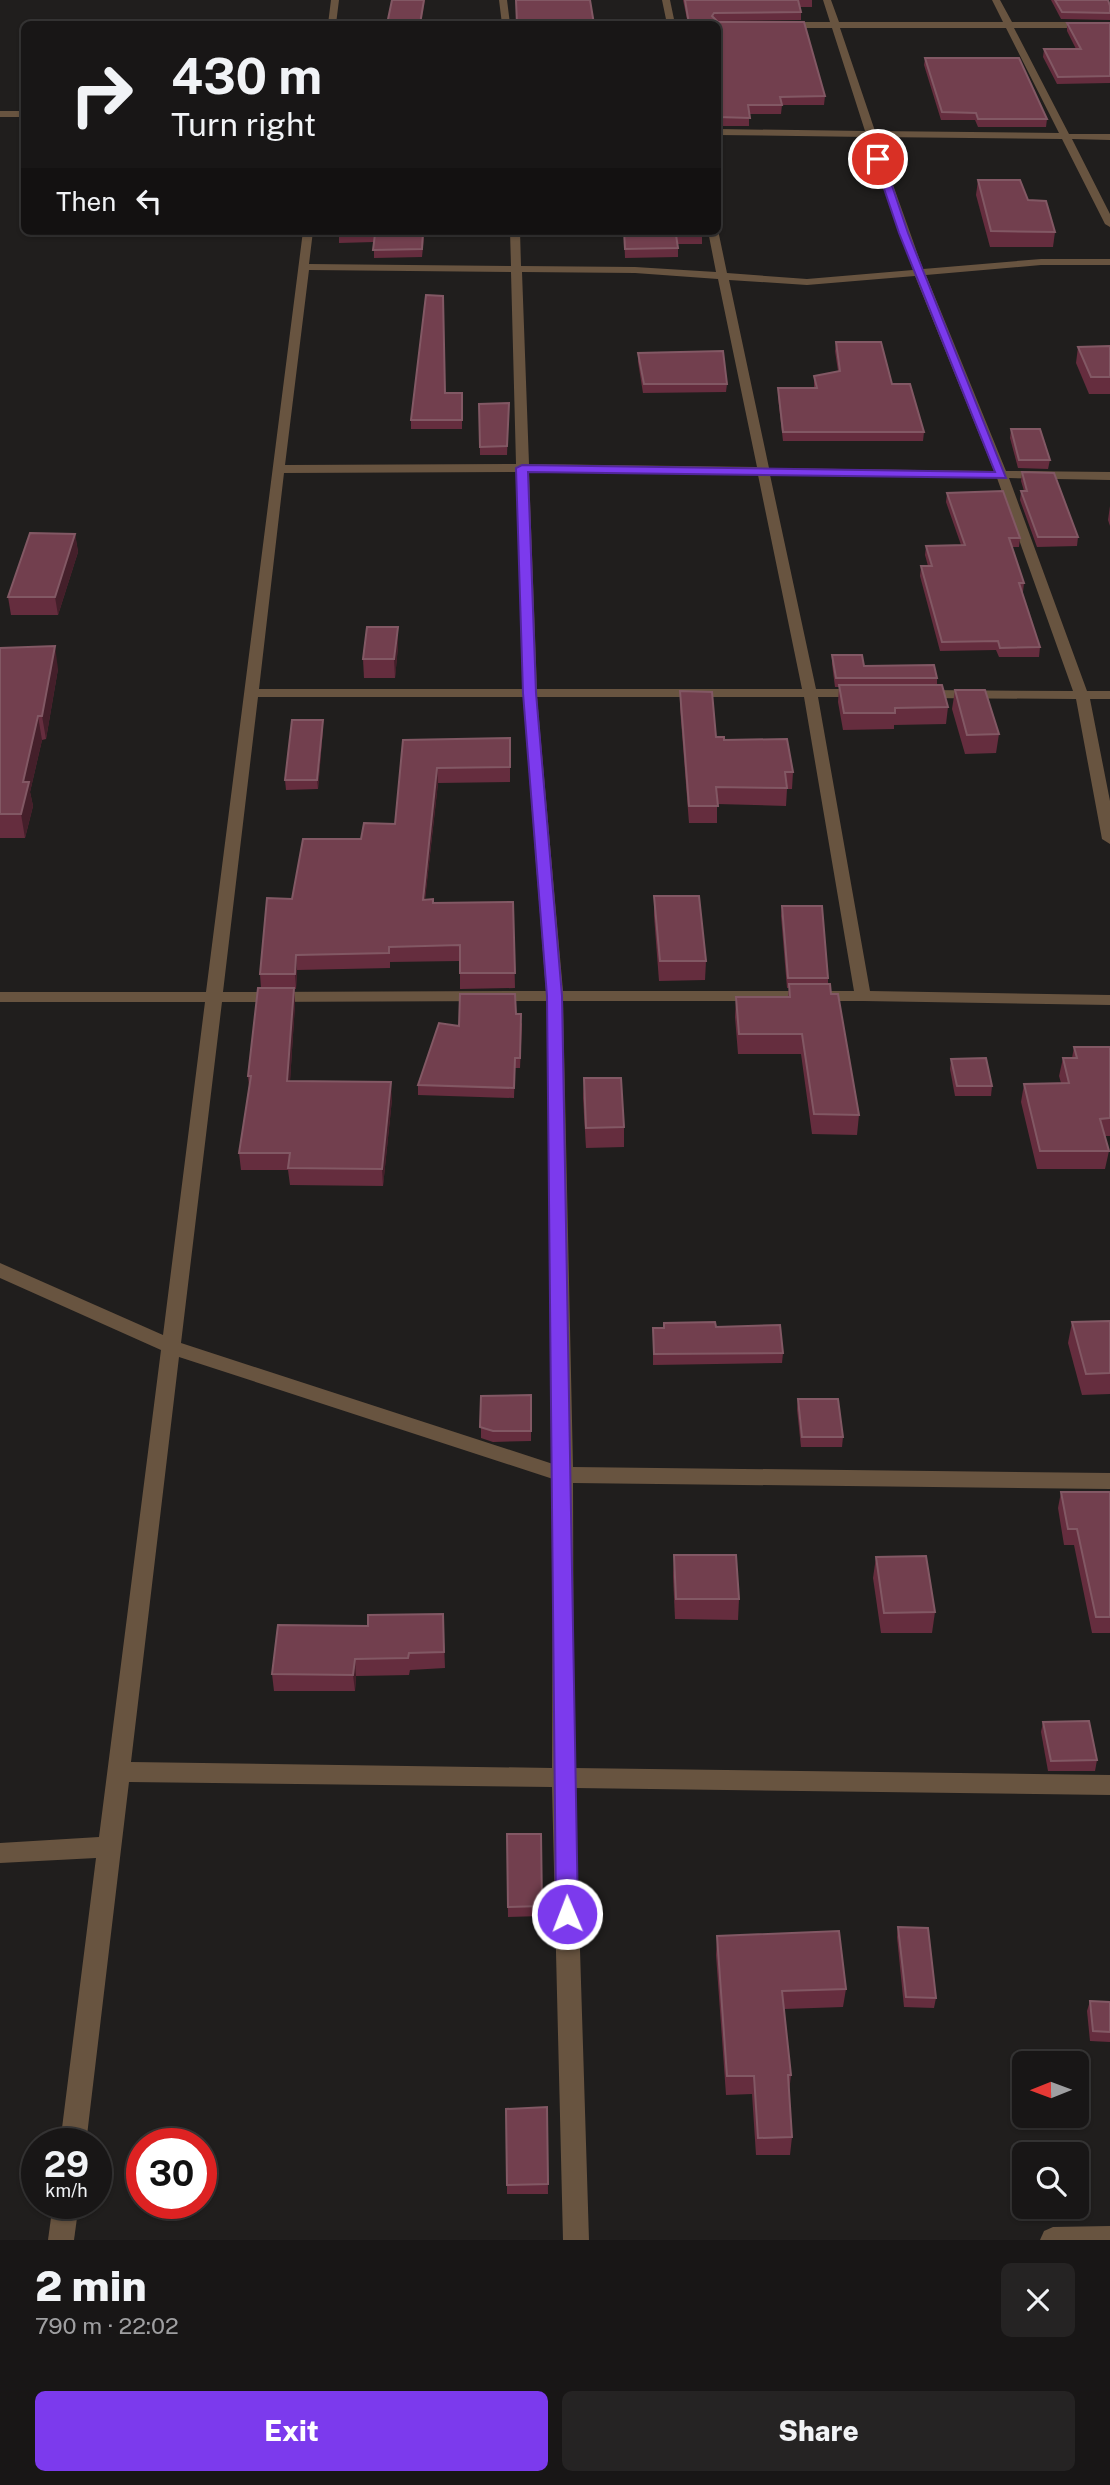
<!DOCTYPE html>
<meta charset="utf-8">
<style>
:root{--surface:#181616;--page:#252323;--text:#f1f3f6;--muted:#9f9fa1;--line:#363535;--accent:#7c3aed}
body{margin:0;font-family:"Public Sans",sans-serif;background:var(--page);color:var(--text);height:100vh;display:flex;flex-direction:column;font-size:26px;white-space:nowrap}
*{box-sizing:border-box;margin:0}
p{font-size:23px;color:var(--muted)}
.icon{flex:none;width:38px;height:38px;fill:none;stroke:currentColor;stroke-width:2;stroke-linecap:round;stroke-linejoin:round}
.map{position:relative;height:2240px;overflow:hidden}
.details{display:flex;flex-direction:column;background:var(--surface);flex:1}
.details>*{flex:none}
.guide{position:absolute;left:21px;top:21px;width:700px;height:214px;border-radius:10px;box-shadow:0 2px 5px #0004,0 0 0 2px var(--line);background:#181616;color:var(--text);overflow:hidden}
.needle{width:46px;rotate:269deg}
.buttons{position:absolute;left:1012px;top:2051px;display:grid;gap:14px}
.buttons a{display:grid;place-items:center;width:77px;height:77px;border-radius:10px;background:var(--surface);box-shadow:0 2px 5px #0004,0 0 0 2px var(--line);font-size:35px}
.speed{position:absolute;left:21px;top:2128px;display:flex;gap:14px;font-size:35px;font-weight:700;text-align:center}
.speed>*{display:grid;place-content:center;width:91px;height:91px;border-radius:50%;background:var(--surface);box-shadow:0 2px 5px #0004,0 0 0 2px var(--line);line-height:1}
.speed small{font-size:18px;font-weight:400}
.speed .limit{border:10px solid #d22;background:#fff;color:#111}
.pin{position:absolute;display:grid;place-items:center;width:60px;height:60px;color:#fff;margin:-30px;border:4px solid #fff;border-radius:50%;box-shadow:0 2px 7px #0007}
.me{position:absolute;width:77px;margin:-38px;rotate:359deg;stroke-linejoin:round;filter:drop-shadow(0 0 5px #0008)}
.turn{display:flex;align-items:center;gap:24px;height:147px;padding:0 35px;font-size:32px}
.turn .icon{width:91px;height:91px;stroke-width:2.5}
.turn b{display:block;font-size:49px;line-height:60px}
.then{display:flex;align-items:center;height:66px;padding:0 35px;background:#0003;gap:14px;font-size:26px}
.round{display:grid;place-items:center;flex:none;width:74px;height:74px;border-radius:10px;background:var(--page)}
.overview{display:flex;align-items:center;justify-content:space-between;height:119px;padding:0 35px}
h1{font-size:42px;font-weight:800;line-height:52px}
.cta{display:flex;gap:14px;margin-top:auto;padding:14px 35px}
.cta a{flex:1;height:80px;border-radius:10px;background:var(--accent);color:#fff;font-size:28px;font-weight:800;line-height:80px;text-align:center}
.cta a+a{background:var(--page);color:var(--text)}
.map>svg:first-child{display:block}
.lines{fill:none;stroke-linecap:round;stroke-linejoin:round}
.minor{fill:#685440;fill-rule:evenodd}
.wall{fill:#652d3e}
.shaded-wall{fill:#441f2a}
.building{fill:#723f4e;stroke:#825864;stroke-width:2}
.route{fill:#7c3aed;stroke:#51269a;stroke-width:2}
</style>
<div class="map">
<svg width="1110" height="2240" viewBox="0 0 1110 2240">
<rect width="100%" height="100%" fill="#201e1d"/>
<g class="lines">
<!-- minor -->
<g class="minor">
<path d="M331 0H339L336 24H328Z"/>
<path d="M499 0H507L510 24H502Z"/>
<path d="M662 0H670L675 24H667Z"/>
<path d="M823 0H831L839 22H1003L992 0H1000L1012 22H1110V28H1014L1069 134H1110V140L1072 139 1110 214V227L1105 224 1062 139 876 137 923 269 1041 259H1110V265H1041L926 275 1006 471 1110 472V480L1009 478 1087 691H1110V699H1090L1110 801V844L1102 839 1076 699 921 698 914 694 921 690 1073 691 997 478 770 475 816 689H861L868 693 861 697H818L870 991 1110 995V1005L863 1001H563L573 1467 1110 1473V1489L573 1483 574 1768 1110 1775V1795L575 1788 589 2240H563L552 1787 129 1782 86 2144H60L96 1858 0 1863V1843L99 1837 161 1350 0 1278V1263L163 1335 205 1002H0V992H206L303 231H313L309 264 511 266 510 231H520L521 266 635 267 716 272 708 231 718 230 727 273 807 279 913 270 867 137 718 135V129L865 131 832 28H780L776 25 780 22H830ZM840 28H1006L1059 133 875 131ZM309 270 511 272 516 464 285 465ZM522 272 635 273 718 279 757 467 529 464ZM915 276 994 471 769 468 729 280 807 285ZM517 472 523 689H259L284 473ZM529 472 758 475 802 689H537ZM258 697H523L546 991 223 992ZM537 697H804L854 991H563ZM547 1001 553 1464 181 1343 222 1002ZM179 1357 553 1479 552 1768 131 1762Z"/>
<rect x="0" y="111" width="24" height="6"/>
<path d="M53 2203H79L74 2240H48Z"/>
<path d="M1110 2226V2240H1040L1044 2231 1053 2227Z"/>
</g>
</g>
<!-- wall -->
<g class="wall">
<path d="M683 0H812V7H800L801 12V20L717 21 825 96 824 105H782L781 114H749V126H718V24H688Z"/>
<path d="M1051 0H1108L1110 6V20L1061 19Z"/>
<path d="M1067 23H1110V83L1057 84 1043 57 1044 49H1076L1067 31Z"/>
<path d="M925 58 1047 119 1046 127H978L975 120H941L924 65Z"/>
<path d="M978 180 1028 200 1055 232 1053 247H990L976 195Z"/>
<path d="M339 231H496V237L424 236 422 257 374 258V242L339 243Z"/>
<path d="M619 231H702V244H678V257L625 258 624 232H619Z"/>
<path d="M836 342 892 384 924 432 923 441H783L778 397V388H814V376L838 371 835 351Z"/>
<path d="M1110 346V394H1089L1076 363 1078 347Z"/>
<path d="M638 353 727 384 726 392 643 393 638 362Z"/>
<path d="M445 393H462V429H411V420Z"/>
<path d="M509 403 507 455H480L479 404Z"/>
<path d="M1011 429 1050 460 1048 469 1018 468 1010 438Z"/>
<path d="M1022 472 1078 537 1077 546 1037 547 1020 500 1021 491H1024L1021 481Z"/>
<path d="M947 493 1020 538 1019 547H1012L1024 583 1023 592H1022L1040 647 1039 657H999L996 650 940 651 920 576 921 566H928L925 555 926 546 961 545 946 502Z"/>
<path d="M1110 506V526L1108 520Z"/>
<path d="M75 534 78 552 58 615H11L8 597Z"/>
<path d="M398 627V646L395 678H364L363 659Z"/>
<path d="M0 648 58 669 46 739 42 740 30 792 33 806 25 838H0Z"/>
<path d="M832 655 864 666 937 678V685L948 707 946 724 894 725V729L843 730 838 702 839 687H835L832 664Z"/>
<path d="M955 690 999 734 996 753 965 754 952 709Z"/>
<path d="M680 691 716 737 793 772 792 789H787L786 806 717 804V823H689L680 708Z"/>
<path d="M323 729 318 789 286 790 285 780Z"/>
<path d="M510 738V782L438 783 425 900 433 903 513 902 515 988 460 989V961L390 962V968L297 970 296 989H294L295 1004 290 1081 392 1099 383 1186 290 1185 288 1170H241L239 1153 249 1086 248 1076 261 988 260 974 292 899 361 839 395 824 403 740Z"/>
<path d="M654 896 706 961 705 980 659 981 654 916Z"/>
<path d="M782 906 828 978V984L859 1115 857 1135 812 1134 801 1054H738L735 1017 736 997H788L789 988H787L781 916Z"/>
<path d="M516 1014 522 1024 520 1068H515L514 1098 418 1095V1085Z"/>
<path d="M1074 1047H1110V1136H1105L1109 1151 1105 1169H1037L1021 1102 1024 1084 1061 1083 1059 1076 1063 1058H1072Z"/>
<path d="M951 1059 992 1086 991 1096H955L950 1069Z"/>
<path d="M584 1078 624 1127V1147L586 1148 583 1098Z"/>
<path d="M1110 1321V1394L1082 1395 1068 1343 1072 1322Z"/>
<path d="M716 1327 783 1353 782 1363 653 1365V1328Z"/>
<path d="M531 1395V1441L493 1442 481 1438V1396Z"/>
<path d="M798 1399 843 1437 842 1447H801L797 1409Z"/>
<path d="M1061 1492H1110V1633H1092L1074 1545H1064L1058 1508Z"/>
<path d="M674 1555 739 1599 738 1620 675 1619 673 1576Z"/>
<path d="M876 1557 935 1612 932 1633H881L873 1578Z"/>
<path d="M443 1614 445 1668 410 1670 409 1675 356 1676 355 1691H274L272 1674 368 1626Z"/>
<path d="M1043 1722 1097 1760 1095 1771H1048L1041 1732Z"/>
<path d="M507 1834H541L542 1916 508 1917Z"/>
<path d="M898 1927 936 1998 934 2008 904 2007 897 1937Z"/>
<path d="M717 1936 846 1989 843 2007 784 2009 791 2075 789 2092 792 2137 790 2155H756L752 2094 726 2095 716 1955Z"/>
<path d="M1090 2001 1110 2002V2042L1090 2041 1087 2011Z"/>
<path d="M547 2107 548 2194H507V2185Z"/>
</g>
<!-- shaded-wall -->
<g class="shaded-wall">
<path d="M424 0H425L421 24H420Z"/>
<path d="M75 534 78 552 58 615 55 597Z"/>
<path d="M398 627V646L395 678 394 659Z"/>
<path d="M55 646 58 669 46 739 42 716Z"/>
<path d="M38 716 42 740 30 792 33 806 25 838 21 814 23 782Z"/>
<path d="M323 720V729L318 789 317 780Z"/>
<path d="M437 768 438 783 423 915V900Z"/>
<path d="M296 955 297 970 296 989 295 974Z"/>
<path d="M294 988 295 1004 289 1097 287 1081Z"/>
<path d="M391 1082 392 1099 383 1186 382 1169Z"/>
<path d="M355 1659 356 1676 355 1691 353 1675Z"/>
</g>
<!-- building -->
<g class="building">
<path d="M392 0H424L420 24H387Z"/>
<path d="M516 0H590L594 24H517Z"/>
<path d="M685 0H798L801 12 714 13 712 16 718 22H804L825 96 780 97 782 105H748L750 118 718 117V24H689Z"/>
<path d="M1055 0H1108L1110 6V13L1062 12Z"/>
<path d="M1067 23H1110V76L1058 77 1044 49H1081Z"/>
<path d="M925 58H1019L1047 119H978L976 113 942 112Z"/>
<path d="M978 180H1020L1028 200 1046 201 1055 232 991 231Z"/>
<path d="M339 231H423L422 249 373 250 375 234 338 235Z"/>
<path d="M624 231H702V234L676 235 678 248 625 249Z"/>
<path d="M426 295 443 296 445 393H462V420H411Z"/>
<path d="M836 342H881L892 384H910L924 432H783L778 388H817L814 376 840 371Z"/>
<path d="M1110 346V377H1091L1078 347Z"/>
<path d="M723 351 727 384H644L638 353Z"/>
<path d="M509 403 507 446 480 447 479 404Z"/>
<path d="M1011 429H1040L1050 460H1019Z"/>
<path d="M1022 472 1054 473 1078 537H1038L1021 491H1027Z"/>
<path d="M1003 491 1020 538H1009L1024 583H1019L1040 647 1000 648 998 641 942 642 921 566H932L926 546 965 545 947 493Z"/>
<path d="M30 533 75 534 55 597H8Z"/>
<path d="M367 627H398L394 659H363Z"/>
<path d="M55 646 42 716H38L23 782H29L21 814H0V648Z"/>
<path d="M832 655H862L864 666 934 665 937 678H836Z"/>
<path d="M839 685H942L948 707 895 708V713H844Z"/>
<path d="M955 690H985L999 734 967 735Z"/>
<path d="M680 691 712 692 716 737H724V740L787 739 793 772H785L787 788 716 787 718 806H689Z"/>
<path d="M292 720H323L317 780H285Z"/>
<path d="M510 738V767L437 768 423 900 433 899V903L513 902 515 973H460V945L389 947V953L296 955 295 974H260L267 898 292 899 303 839H361L364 823 395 824 403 740Z"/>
<path d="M654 896H699L706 961H660Z"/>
<path d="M782 906H822L828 978H788Z"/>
<path d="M789 984H830L831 994H838L859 1115 814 1114 802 1034H739L736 997H790Z"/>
<path d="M258 988H294L287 1081 391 1082 382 1169 288 1168 290 1153H239L251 1076H248Z"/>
<path d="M460 994H515L516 1014H521L520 1058H515L514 1088 418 1085 439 1023 459 1026Z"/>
<path d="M1074 1047H1110V1118L1100 1119 1109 1151H1040L1024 1084 1069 1083 1063 1058H1077Z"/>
<path d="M986 1058 992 1086H957L951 1059Z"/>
<path d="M584 1078H621L624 1127 586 1128Z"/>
<path d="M1110 1321V1373L1086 1374 1072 1322Z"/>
<path d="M715 1322 716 1327 780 1325 783 1353 654 1354 653 1328H664V1323Z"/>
<path d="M531 1395V1431H493L480 1427 481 1396Z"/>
<path d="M798 1399H838L843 1437H802Z"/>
<path d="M1061 1492H1110V1617H1096L1077 1529H1068Z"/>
<path d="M674 1555H736L739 1599H676Z"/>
<path d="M926 1556 935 1612 884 1613 876 1557Z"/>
<path d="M443 1614 444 1652 409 1653 408 1658 355 1659 353 1675 272 1674 278 1625 368 1626V1615Z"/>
<path d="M1089 1721 1097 1760 1051 1761 1043 1722Z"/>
<path d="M507 1834H541L542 1906 508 1907Z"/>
<path d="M898 1927 928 1928 936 1998 906 1997Z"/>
<path d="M839 1931 846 1989 782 1991 791 2075H788L792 2137 758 2138 754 2076H727L717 1936Z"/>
<path d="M1090 2001 1110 2002V2032L1093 2031Z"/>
<path d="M547 2107 548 2184 507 2185 506 2109Z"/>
</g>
<!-- route -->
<path class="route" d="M878 156 883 159 908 233 1006 478 528 472 536 693 562 996 578 1914 574 1921 567 1923 559 1921 556 1914 547 996 523 693 516 468 522 465 995 472 899 233 874 159Z"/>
</svg>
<div class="buttons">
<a><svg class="needle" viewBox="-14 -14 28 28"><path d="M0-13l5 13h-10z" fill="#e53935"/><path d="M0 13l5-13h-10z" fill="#9f9fa1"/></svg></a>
<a><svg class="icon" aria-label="search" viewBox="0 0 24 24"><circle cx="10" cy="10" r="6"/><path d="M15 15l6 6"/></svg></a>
</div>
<div class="speed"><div>29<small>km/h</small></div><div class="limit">30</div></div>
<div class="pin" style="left:878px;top:159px;background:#d93025"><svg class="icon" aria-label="arrive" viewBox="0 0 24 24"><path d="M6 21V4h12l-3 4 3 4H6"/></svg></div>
<svg class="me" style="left:567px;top:1914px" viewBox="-20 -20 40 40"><circle r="17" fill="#7c3aed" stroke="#fff" stroke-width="3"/><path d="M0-11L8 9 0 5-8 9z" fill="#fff"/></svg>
<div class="guide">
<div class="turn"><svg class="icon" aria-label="right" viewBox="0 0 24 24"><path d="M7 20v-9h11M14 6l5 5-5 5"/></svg><div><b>430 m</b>Turn right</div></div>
<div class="then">Then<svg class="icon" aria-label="left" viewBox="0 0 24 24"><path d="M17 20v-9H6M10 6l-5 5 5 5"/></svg></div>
</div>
</div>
<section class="details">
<div class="overview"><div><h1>2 min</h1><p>790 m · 22:02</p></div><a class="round"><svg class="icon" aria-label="close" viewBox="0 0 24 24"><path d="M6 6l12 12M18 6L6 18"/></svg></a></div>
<div class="cta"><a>Exit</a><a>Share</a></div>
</section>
